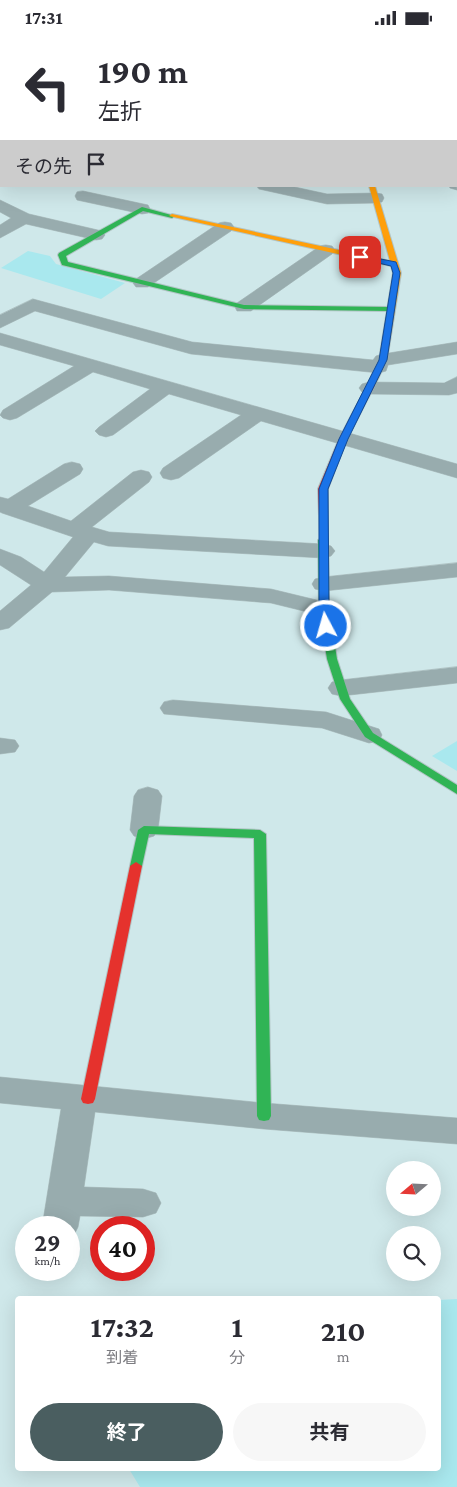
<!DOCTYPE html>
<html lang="ja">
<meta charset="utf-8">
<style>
:root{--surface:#fff;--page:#f7f7f7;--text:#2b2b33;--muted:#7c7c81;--accent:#4a5e60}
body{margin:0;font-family:"Crimson Pro","Noto Sans JP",serif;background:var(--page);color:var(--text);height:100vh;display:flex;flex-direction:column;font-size:19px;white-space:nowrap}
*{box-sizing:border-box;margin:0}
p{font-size:16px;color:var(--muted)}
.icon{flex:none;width:28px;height:28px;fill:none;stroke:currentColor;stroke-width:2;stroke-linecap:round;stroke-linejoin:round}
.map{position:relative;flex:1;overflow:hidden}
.drawer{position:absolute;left:15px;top:1261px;width:426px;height:175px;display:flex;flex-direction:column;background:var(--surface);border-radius:5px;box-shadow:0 5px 20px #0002}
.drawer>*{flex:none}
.guide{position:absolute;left:0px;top:0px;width:458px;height:152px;box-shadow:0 5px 20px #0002;background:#fff;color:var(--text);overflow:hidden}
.needle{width:32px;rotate:251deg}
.fabs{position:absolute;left:386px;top:1126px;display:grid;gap:10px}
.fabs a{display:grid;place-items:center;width:55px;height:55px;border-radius:50%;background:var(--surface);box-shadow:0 5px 20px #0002;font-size:25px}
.speed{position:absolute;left:15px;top:1181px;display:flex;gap:10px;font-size:25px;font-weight:700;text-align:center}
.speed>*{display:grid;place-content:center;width:65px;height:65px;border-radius:50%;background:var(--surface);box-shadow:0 5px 20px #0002;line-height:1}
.speed small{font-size:12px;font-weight:400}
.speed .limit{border:8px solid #d22;background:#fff;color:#111}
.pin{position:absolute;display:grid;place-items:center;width:42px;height:42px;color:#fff;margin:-21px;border-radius:10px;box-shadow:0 2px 8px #0006}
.me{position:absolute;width:55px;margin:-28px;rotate:354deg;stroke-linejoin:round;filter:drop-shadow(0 0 4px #0008)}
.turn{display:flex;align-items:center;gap:18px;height:105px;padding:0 15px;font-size:22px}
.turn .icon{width:65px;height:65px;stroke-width:2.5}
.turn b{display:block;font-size:35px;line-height:42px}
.then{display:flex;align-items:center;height:48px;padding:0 15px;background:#0003;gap:10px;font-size:19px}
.eta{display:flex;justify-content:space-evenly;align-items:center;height:85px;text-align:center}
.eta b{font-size:30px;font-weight:700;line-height:35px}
.action{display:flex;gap:10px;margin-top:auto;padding:10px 15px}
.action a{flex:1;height:58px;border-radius:30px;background:var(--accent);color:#fff;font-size:20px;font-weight:700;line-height:58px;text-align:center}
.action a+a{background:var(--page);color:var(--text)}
.status{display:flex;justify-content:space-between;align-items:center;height:35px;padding:0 25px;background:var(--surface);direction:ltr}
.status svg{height:14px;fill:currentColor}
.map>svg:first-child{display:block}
.green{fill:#a9e8ee}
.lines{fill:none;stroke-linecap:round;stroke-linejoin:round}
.street-casing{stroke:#b1c4c5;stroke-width:1}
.fast-casing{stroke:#b1c4c5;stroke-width:2}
.slow-casing{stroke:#b1c4c5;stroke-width:2}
.jam-casing{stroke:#b1c4c5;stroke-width:2}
.street{fill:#98acae;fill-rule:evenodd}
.fast{fill:#30b455;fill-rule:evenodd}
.slow{fill:#ff9f0a;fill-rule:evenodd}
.jam{fill:#e5322d;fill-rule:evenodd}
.route{fill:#1a73e8;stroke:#114b97}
</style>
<div class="status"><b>17:31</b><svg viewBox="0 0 49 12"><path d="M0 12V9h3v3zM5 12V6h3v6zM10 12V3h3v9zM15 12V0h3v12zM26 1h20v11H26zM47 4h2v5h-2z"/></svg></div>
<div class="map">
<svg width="457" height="1452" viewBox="0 0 457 1452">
<rect width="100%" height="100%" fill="#cfe8ea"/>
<!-- green -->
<g class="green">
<path d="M28 216 50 221 56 229 125 248 101 264 1 233Z"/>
<path d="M457 706V736L432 721Z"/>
<path d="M457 1264V1452H140L129 1434H439V1265Z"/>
</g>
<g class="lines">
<defs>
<g id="street">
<rect x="0" y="40" width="1" height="8"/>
<rect x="456" y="113" width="1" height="10"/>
<path d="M456 145 457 155 450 153 449 151H456Z"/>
<path d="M257 151H290L327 159 376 158 382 159 384 163 382 167 376 168 327 169 259 154Z"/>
<path d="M83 156 148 170 150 174 148 178 142 179 77 165 75 161 77 157Z"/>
<path d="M0 165 29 179 102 196 105 200 102 204 96 205 26 189 0 203V190L11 183 0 177Z"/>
<path d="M225 187 231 188 234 192 231 196 148 252H136L133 248 136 244 219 188Z"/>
<path d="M326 210 332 211 335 215 332 219 251 276H237L235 272 237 268 320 211Z"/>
<path d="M33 264 192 307 373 325 376 321 383 319 457 307V319L388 330 386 336 379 338 191 319 35 276 0 293V280Z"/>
<path d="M0 298 457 429V443L261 386 179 443 171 445 163 443 160 438 163 433 241 380 169 359 113 400 106 402 99 400 95 396 99 392 150 354 93 337 17 383 10 385 3 383 0 380 3 375 74 331 0 310Z"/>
<path d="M457 342V358L449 360 369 359 362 357 359 353 362 349 369 347 444 348Z"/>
<path d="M72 427 80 429 83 434 80 439 28 471 71 486 133 437 141 435 149 437 152 442 149 447 92 492 109 497 323 509 331 511 335 516 331 521 323 523 108 511 94 507 65 542 109 541 271 554 333 569 336 574 333 579 324 581 271 568 109 555 52 557 9 593 0 595V576L31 550 0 530V514L21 522 44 537 73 502 2 478 0 477V462L8 464 64 429Z"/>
<path d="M457 528V542L324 556 315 554 312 549 315 544 324 542Z"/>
<path d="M457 632V648L341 661 332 659 328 653 332 647 341 645Z"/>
<path d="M173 665 326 677 379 694 382 700 379 706 369 708 322 693 164 679 160 673 164 667Z"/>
<path d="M0 703 15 705 19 711 15 717 0 719Z"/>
<path d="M148 752 158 755 162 761 158 795 154 801 144 804 134 801 130 795 134 761 138 755Z"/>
<path d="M0 1042 264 1068 457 1083V1109L264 1094 95 1077 84 1152 143 1154 156 1158 161 1168 156 1178 143 1182 80 1181 78 1192 73 1202 69 1204V1192H42L61 1074 0 1068Z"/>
</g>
<g id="fast">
<path d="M142 172 175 181 172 183 143 176 66 221 68 227 244 270 390 272 394 274 390 276 244 274 62 230 58 220 59 218Z"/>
<path d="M323 502 328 505 329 574 337 624 350 664 373 698 457 750V759L365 702 340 664 327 624 319 574 318 505Z"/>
<path d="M144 791 260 795 266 799 271 1081 269 1085 264 1086 259 1085 257 1081 254 803 149 799 142 831 136 835 130 831 138 795Z"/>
</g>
<g id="slow">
<path d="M165 0H179L180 1H166Z"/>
<rect x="456" y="44" width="1" height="4"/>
<path d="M369 151H375L401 238 387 325 375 350 371 352 367 350 379 325 393 238 391 231 169 181 172 179 390 226Z"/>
</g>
<g id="jam">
<path d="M368 348H371L375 350 347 404 328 454V505L326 507H320L318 454 339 404Z"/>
<path d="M136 827 142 831 95 1064 93 1068 88 1069 83 1068 81 1064 130 831Z"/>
</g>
</defs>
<!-- street casing -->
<use href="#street" class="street-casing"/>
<!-- fast casing -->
<use href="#fast" class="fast-casing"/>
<!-- slow casing -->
<use href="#slow" class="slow-casing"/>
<!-- jam casing -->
<use href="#jam" class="jam-casing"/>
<!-- street -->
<use href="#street" class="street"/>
<!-- fast -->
<use href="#fast" class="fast"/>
<!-- slow -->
<use href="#slow" class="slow"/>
<!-- jam -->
<use href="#jam" class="jam"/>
</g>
<!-- route -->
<path class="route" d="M360 220 396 227 400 238 387 325 348 404 328 454 329 574 332 591 326 594 321 591 319 574V454L339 404 379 325 393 238 391 231 357 223 356 222Z"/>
</svg>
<div class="fabs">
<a><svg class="needle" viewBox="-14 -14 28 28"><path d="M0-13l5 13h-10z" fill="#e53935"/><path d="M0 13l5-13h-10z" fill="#7c7c81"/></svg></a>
<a><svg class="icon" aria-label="search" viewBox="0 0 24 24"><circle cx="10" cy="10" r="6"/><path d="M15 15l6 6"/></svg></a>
</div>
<div class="speed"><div>29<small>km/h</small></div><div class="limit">40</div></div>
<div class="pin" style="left:360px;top:222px;background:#d93025"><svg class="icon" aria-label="arrive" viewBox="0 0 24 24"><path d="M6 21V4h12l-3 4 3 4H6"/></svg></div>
<svg class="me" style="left:326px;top:591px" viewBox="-20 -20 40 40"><circle r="17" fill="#1a73e8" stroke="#fff" stroke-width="3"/><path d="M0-11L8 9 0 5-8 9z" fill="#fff"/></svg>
<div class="guide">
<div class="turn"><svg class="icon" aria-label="left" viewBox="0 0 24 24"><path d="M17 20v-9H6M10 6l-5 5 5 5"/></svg><div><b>190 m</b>左折</div></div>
<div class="then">その先<svg class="icon" aria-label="arrive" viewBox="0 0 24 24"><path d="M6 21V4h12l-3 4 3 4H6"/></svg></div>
</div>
<section class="drawer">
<div class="eta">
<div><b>17:32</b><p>到着</p></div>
<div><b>1</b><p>分</p></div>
<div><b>210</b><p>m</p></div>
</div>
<div class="action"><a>終了</a><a>共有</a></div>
</section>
</div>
